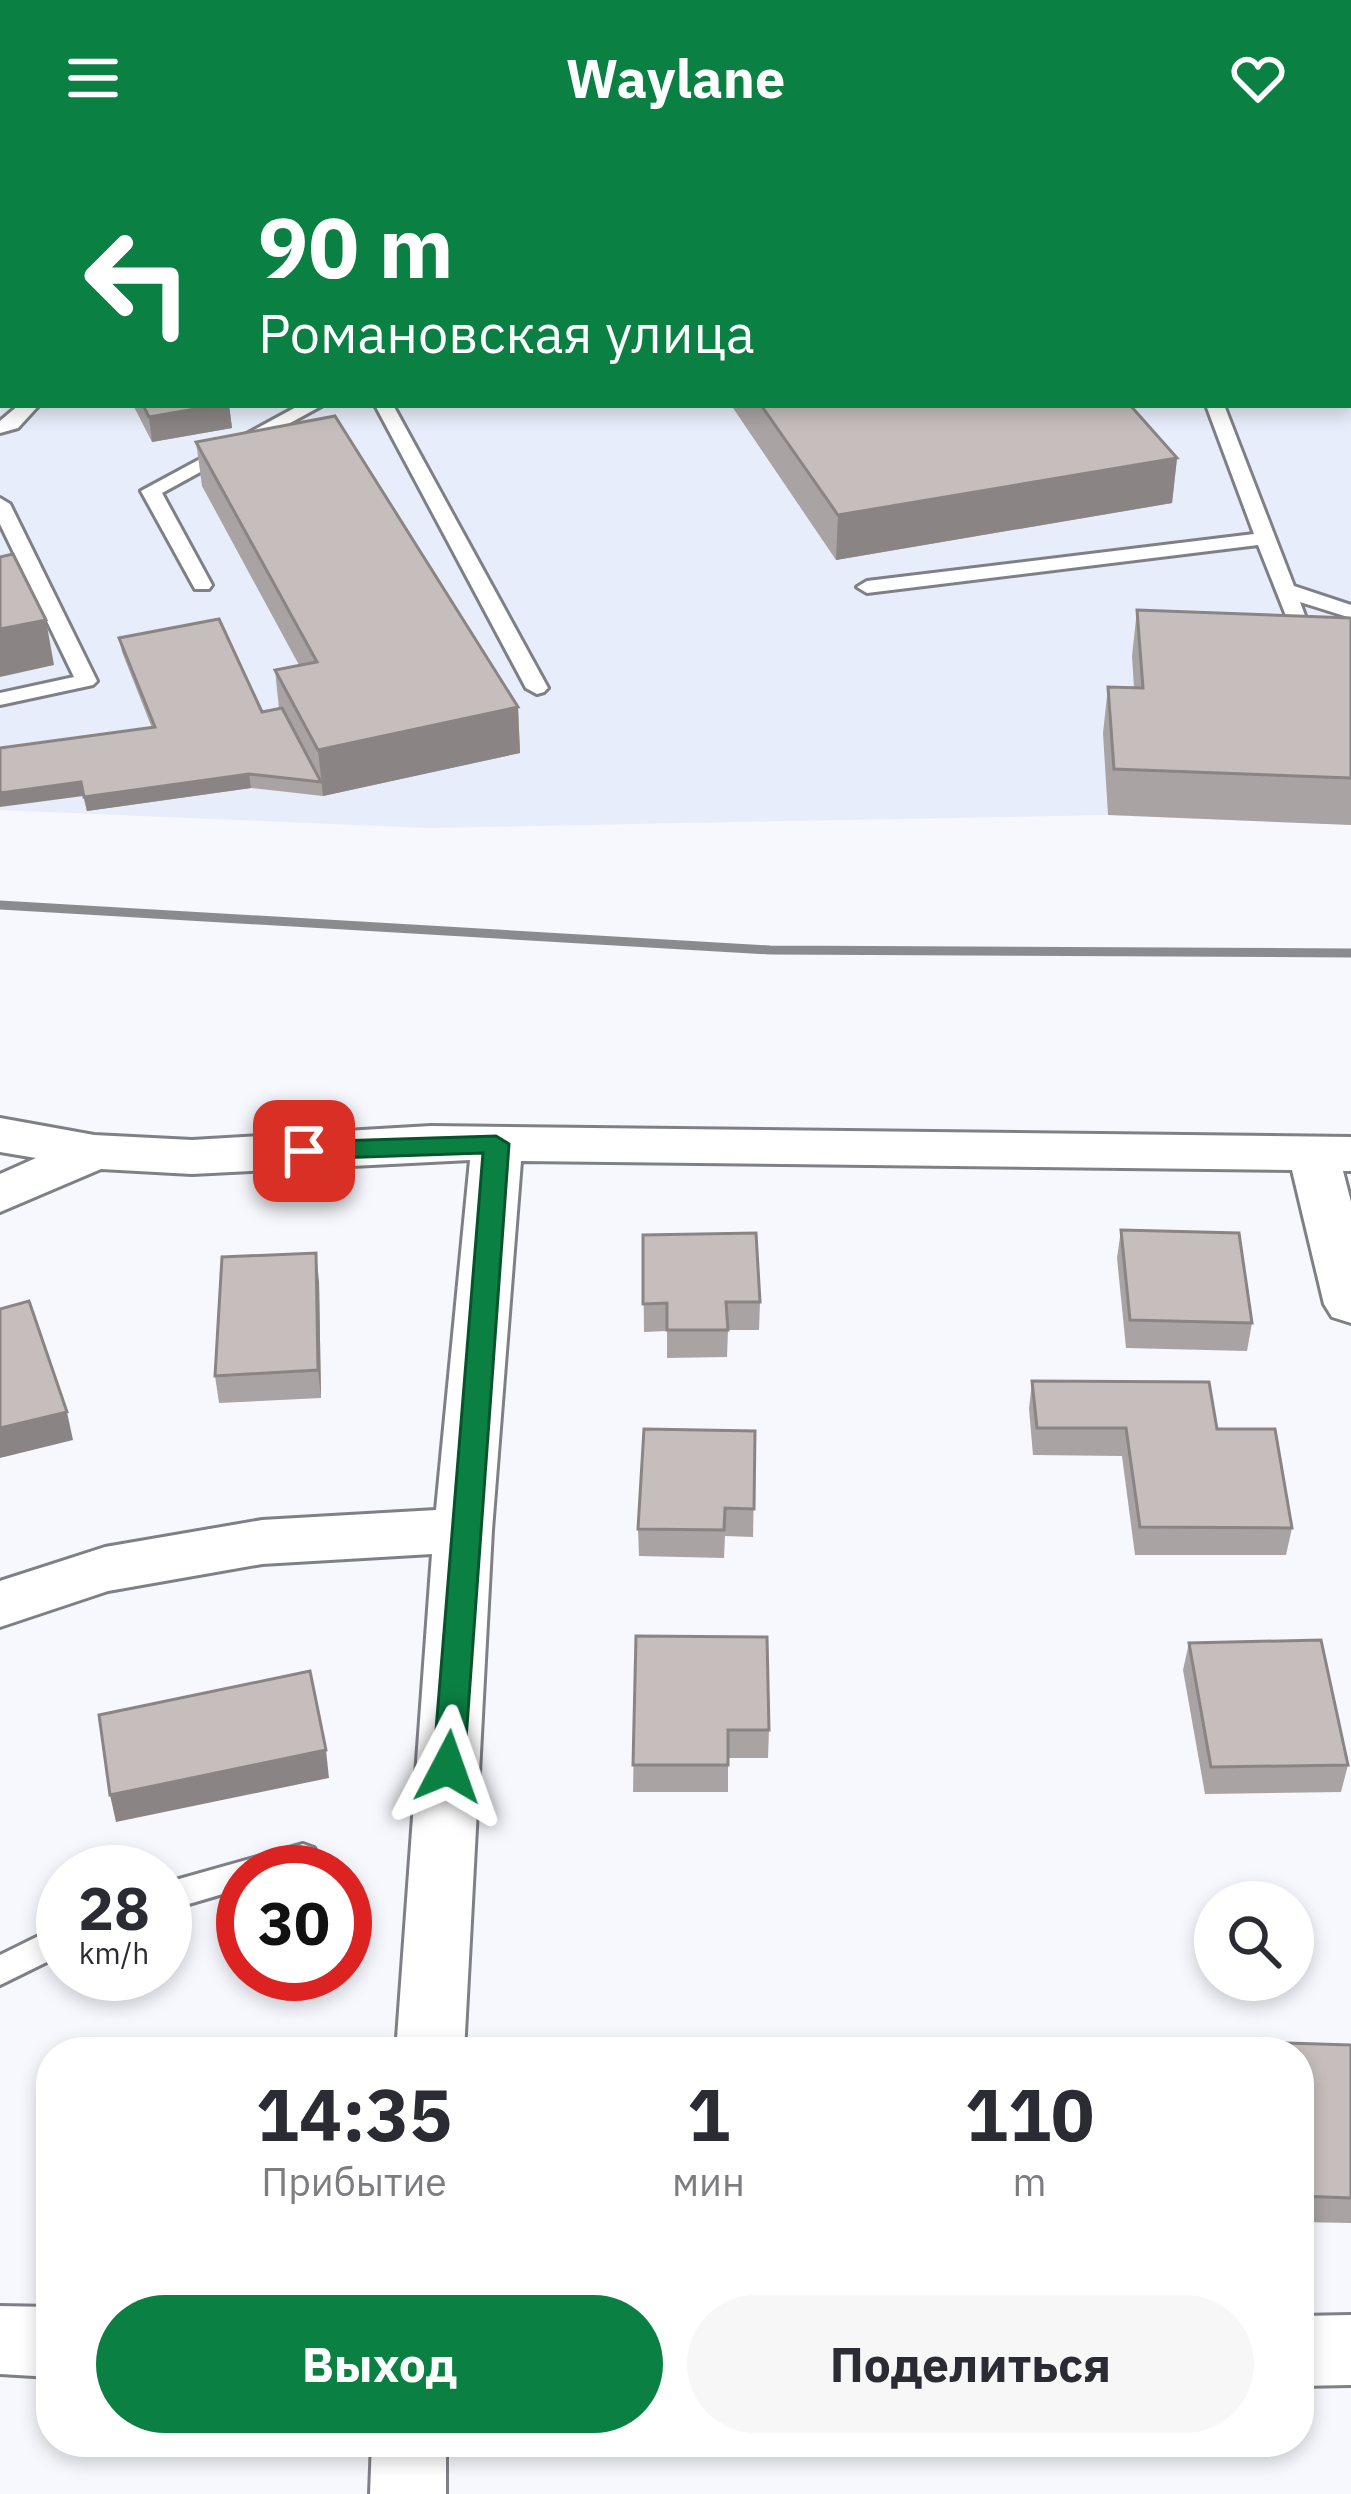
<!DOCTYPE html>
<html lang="ru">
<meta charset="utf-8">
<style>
:root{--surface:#fff;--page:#f7f7f7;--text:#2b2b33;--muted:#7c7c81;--accent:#0b8043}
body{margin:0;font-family:"IBM Plex Sans",sans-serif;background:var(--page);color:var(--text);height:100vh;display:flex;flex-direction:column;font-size:45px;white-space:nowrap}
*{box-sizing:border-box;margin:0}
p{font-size:39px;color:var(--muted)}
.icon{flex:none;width:66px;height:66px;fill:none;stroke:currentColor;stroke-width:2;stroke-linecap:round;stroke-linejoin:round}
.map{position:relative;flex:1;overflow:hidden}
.panel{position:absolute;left:36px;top:1881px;width:1278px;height:420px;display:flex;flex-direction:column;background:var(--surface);border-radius:48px;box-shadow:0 6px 18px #0003}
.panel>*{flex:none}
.top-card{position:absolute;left:0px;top:0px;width:1353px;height:252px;box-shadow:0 6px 18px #0003;background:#0b8043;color:#fff;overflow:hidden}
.controls{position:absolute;left:1194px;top:1725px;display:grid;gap:24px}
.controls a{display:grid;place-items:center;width:120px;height:120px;border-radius:50%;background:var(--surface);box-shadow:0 6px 18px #0003;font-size:60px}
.speed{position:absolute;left:36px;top:1689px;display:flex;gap:24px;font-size:60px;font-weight:700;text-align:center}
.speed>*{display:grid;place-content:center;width:156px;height:156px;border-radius:50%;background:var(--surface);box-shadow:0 6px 18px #0003;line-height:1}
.speed small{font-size:30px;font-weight:400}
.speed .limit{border:18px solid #d22;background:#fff;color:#111}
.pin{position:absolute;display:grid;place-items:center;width:102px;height:102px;color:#fff;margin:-51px;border-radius:24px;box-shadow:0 6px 18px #0006}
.me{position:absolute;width:132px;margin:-66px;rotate:4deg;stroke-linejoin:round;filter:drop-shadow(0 0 9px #0008)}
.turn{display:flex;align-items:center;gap:42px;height:252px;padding:0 60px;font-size:54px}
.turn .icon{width:156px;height:156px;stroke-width:2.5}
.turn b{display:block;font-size:84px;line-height:102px}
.eta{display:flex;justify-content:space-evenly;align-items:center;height:204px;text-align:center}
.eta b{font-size:72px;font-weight:700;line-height:84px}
.primary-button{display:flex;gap:24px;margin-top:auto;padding:24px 60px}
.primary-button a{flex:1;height:138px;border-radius:72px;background:var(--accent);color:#fff;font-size:48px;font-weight:700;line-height:138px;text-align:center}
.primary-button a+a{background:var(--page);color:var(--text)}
header{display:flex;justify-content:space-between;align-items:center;height:156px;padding:0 60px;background:var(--accent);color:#fff;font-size:54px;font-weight:700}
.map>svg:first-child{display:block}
.built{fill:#e7edfa}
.green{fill:#dbe6fe}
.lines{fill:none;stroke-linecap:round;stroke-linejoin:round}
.lane-casing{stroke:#7e8086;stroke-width:6}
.street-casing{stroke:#7e8086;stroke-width:6}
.lane{fill:#fff;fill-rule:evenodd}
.street{fill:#fff;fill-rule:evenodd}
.rail{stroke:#8a8b8f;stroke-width:9}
.wall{fill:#a9a3a3}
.shaded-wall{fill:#8a8584}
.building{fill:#c5bebd;stroke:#8a8584;stroke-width:3}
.route{fill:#0b8043;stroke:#07532c;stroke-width:3}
</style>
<header><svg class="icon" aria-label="menu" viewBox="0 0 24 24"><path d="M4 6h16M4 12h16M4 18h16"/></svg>Waylane<svg class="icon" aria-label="heart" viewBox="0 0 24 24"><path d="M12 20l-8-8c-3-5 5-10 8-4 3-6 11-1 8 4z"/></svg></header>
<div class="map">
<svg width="1351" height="2338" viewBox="0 0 1351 2338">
<rect width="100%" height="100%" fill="#f6f8fe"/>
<!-- built -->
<path class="built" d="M948 0H1351V669L1108 659 427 672 0 654V183L3 249H1350V3Z"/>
<!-- green -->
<path class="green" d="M214 0H948L951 3H199Z"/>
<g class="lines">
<defs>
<g id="lane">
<path d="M19 249H39L18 272 0 277V265Z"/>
<path d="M300 249H323L162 337 212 429 209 433H195L141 335Z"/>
<path d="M375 249H393L548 532 544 536 537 538 526 532Z"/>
<path d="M1206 249H1224L1294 430 1351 449V462L1300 446 1311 476 1301 482 1294 480 1258 389 867 437 857 431 867 425 1254 378Z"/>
<path d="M0 342 10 348 97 525 93 529 0 549V537L74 521 0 368Z"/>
<path d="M303 1688 314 1692 319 1701 314 1710 297 1716H243V1732L165 1755V1727Z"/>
<path d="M63 1768V1798L0 1829V1799Z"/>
</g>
<g id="street">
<path d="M0 962 94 979 192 984 431 970 1351 981V1015H1343L1351 1046V1167L1332 1161 1324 1148 1292 1014 521 1005 492 1374 464 1896H396L432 1398 262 1408 108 1435 0 1471V1425L105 1391 262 1364 436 1354 470 1004 192 1018 101 1013 0 1056V1018L36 1002 0 996Z"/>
<path d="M0 2150 51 2151V2221L0 2218Z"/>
<path d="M1351 2159V2229L1299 2230V2160Z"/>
<path d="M372 2286H446V2338H370Z"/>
</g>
</defs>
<!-- lane casing -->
<use href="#lane" class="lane-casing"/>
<!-- street casing -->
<use href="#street" class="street-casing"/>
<!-- lane -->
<use href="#lane" class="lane"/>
<!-- street -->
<use href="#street" class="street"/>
<!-- rail -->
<path class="rail" d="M0 749 770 794 1351 797"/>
</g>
<!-- wall -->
<g class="wall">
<path d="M1274 0H1351V90L1350 3H1273Z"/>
<path d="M133 249H229L232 272 152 286Z"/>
<path d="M731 249H1130L1177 302 1172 347 836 404Z"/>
<path d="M196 286 518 551 520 597 323 640 251 632 87 655 83 640 152 572 122 496 119 482 262 556 279 553 275 514 299 509 202 330Z"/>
<path d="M1137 454 1351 462V669L1108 659 1103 577 1108 531 1134 532 1132 500Z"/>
<path d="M1121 1074 1252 1167 1247 1195 1126 1192 1117 1102Z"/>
<path d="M643 1079 760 1146 759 1174H728L727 1201 667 1202V1175L644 1176Z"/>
<path d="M319 1125 321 1242 219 1247 215 1220Z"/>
<path d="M1032 1225 1217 1273 1292 1372 1286 1399H1135L1122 1300 1033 1299 1029 1253Z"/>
<path d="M755 1275 753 1381 725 1380 724 1402 639 1400 638 1373Z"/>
<path d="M636 1480 769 1574 768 1602H728V1636H633Z"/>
<path d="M1189 1487 1348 1609 1341 1636 1205 1638 1183 1514Z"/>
<path d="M1253 1886 1351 1889V2067L1299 2066V1896H1250Z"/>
</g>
<!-- shaded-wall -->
<g class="shaded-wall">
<path d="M219 249H229L232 272 152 286 149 261Z"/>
<path d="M1177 302 1172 347 836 404 838 359Z"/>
<path d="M46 464 54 509 0 521V473Z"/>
<path d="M518 551 520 597 323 640 318 594Z"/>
<path d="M249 618 251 632 87 655 84 641Z"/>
<path d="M81 626 83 640 0 651V637Z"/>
<path d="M316 1097 319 1125 321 1242 318 1214Z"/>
<path d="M67 1256 73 1284 0 1302V1272Z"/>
<path d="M326 1594 329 1622 116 1666 110 1639Z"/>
</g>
<!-- building -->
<g class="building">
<path d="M1328 0H1351V6L1350 3Z"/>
<path d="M143 249H219L149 261Z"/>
<path d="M761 249H1130L1177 302 838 359Z"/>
<path d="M335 260 518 551 318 594 275 514 317 506 196 286Z"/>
<path d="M13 398 46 464 0 473V401Z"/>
<path d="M1137 454 1351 462V622L1114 613 1108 531 1143 532Z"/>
<path d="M219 463 262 556 282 552 321 626 249 618 84 641 81 626 0 637V592L155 571 119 482Z"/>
<path d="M1121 1074 1239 1077 1252 1167 1130 1164Z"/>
<path d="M756 1077 760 1146H726L728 1174H667V1147L643 1148V1079Z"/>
<path d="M316 1097 318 1214 215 1220 222 1101Z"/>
<path d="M29 1145 67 1256 0 1272V1153Z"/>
<path d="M1032 1225 1209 1226 1217 1273H1275L1292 1372 1140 1371 1126 1272H1037Z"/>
<path d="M644 1273 755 1275 754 1353 725 1352 724 1374 638 1373Z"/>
<path d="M636 1480 767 1481 769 1574H728V1609H633Z"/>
<path d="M1321 1484 1348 1609 1211 1611 1189 1487Z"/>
<path d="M310 1515 326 1594 110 1639 99 1559Z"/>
<path d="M1253 1886 1351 1889V2042L1299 2040V1896H1254Z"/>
<path d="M79 1892 246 1896H78Z"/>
<path d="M608 1894 699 1896H608Z"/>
</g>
<!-- route -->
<path class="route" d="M496 980 509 988 464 1611 459 1620 448 1624 437 1620 433 1611 483 997 304 1003 292 995 304 986Z"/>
</svg>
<div class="controls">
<a><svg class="icon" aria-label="search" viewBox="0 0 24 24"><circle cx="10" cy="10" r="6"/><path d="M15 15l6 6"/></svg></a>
</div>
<div class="speed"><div>28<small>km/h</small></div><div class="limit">30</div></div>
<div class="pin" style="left:304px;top:995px;background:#d93025"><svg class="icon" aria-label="arrive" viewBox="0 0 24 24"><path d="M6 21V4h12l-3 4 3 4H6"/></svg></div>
<svg class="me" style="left:448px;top:1611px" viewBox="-20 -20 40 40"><path d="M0-17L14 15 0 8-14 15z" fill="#0b8043" stroke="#fff" stroke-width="4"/></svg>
<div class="top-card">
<div class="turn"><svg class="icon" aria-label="left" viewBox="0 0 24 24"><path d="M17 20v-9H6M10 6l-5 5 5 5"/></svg><div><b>90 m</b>Романовская улица</div></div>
</div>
<section class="panel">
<div class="eta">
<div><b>14:35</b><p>Прибытие</p></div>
<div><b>1</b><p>мин</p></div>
<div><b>110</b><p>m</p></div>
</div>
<div class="primary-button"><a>Выход</a><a>Поделиться</a></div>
</section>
</div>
